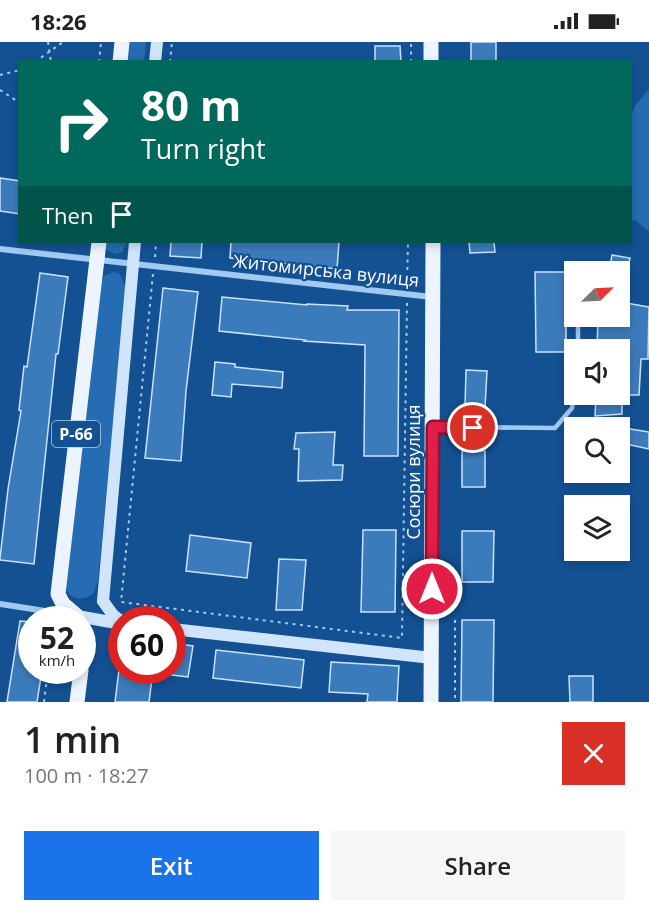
<!DOCTYPE html>
<meta charset="utf-8">
<style>
:root{--surface:#fff;--page:#f6f6f6;--text:#222;--muted:#767676;--accent:#1a73e8}
body{margin:0;font-family:"Open Sans",sans-serif;background:var(--page);color:var(--text);height:100vh;display:flex;flex-direction:column;font-size:22px;white-space:nowrap}
*{box-sizing:border-box;margin:0}
p{font-size:20px;color:var(--muted)}
.icon{flex:none;width:33px;height:33px;fill:none;stroke:currentColor;stroke-width:2;stroke-linecap:round;stroke-linejoin:round}
.map{position:relative;height:660px;overflow:hidden}
.side{display:flex;flex-direction:column;background:var(--surface);flex:1}
.side>*{flex:none}
.banner{position:absolute;left:18px;top:18px;width:614px;height:183px;border-radius:0px;box-shadow:0 3px 9px #0003;background:#00695c;color:#fff;overflow:hidden}
.needle{width:39px;rotate:66deg}
.buttons{position:absolute;left:564px;top:219px;display:grid;gap:12px}
.buttons a{display:grid;place-items:center;width:66px;height:66px;border-radius:0px;background:var(--surface);box-shadow:0 3px 9px #0003;font-size:30px}
.speed{position:absolute;left:18px;top:564px;display:flex;gap:12px;font-size:30px;font-weight:700;text-align:center}
.speed>*{display:grid;place-content:center;width:78px;height:78px;border-radius:50%;background:var(--surface);box-shadow:0 3px 9px #0003;line-height:1}
.speed small{font-size:15px;font-weight:400}
.speed .limit{border:9px solid #d22;background:#fff;color:#111}
.pin{position:absolute;display:grid;place-items:center;width:51px;height:51px;color:#fff;margin:-26px;border:3px solid #fff;border-radius:50%;box-shadow:0 2px 6px #0007}
.me{position:absolute;width:66px;margin:-33px;rotate:0deg;stroke-linejoin:round;filter:drop-shadow(0 0 4px #0008)}
.turn{display:flex;align-items:center;gap:21px;height:126px;padding:0 24px;font-size:27px}
.turn .icon{width:78px;height:78px;stroke-width:2.5}
.turn b{display:block;font-size:42px;line-height:51px}
.then{display:flex;align-items:center;height:57px;padding:0 24px;background:#0003;gap:12px;font-size:22px}
.round{display:grid;place-items:center;flex:none;width:63px;height:63px;border-radius:0px;background:var(--page)}
.head{display:flex;align-items:center;justify-content:space-between;height:102px;padding:0 24px}
h1{font-size:36px;font-weight:600;line-height:45px}
.cta{display:flex;gap:12px;margin-top:auto;padding:12px 24px}
.cta a{flex:1;height:69px;border-radius:0px;background:var(--accent);color:#fff;font-size:24px;font-weight:600;line-height:69px;text-align:center}
.cta a+a{background:var(--page);color:var(--text)}
.status{display:flex;justify-content:space-between;align-items:center;height:42px;padding:0 30px;background:var(--surface);direction:ltr}
.status svg{height:16px;fill:currentColor}
.map>svg:first-child{display:block}
.green{fill:#256cb2}
.building{fill:#3c7bbb;stroke:#c9e3fd;stroke-width:1.5}
.lines{fill:none;stroke-linecap:round;stroke-linejoin:round}
.path{stroke:#a1caf2;stroke-width:2;stroke-dasharray:3 4.5;stroke-linecap:butt}
.lane{stroke:#a1caf2;stroke-width:4.5}
.street{stroke:#a1caf2;stroke-width:6}
.secondary{stroke:#d0e5fc;stroke-width:12}
.primary{stroke:#ecf4ff;stroke-width:15}
.route-casing{stroke:#92132f;stroke-width:15}
.route{stroke:#e11d48;stroke-width:10}
.labels{text-anchor:middle;dominant-baseline:central;stroke-width:4.5;stroke-linejoin:round;paint-order:stroke}
.shield{fill:#135193;stroke:#b8cbdf;stroke-width:1.5}
.shield-label{font-size:16px;font-weight:bold;fill:#fff}
.street-label{font-size:18px;fill:#fff;stroke:#135193}
</style>
<div class="status"><b>18:26</b><svg viewBox="0 0 49 12"><path d="M0 12V9h3v3zM5 12V6h3v6zM10 12V3h3v9zM15 12V0h3v12zM26 1h20v11H26zM47 4h2v5h-2z"/></svg></div>
<div class="map">
<svg width="649" height="660" viewBox="0 0 649 660">
<rect width="100%" height="100%" fill="#135193"/>
<!-- green -->
<g class="green">
<path d="M127 0H146L144 19 125 20Z"/>
<path d="M649 47V189L635 178 630 179V75L635 64Z"/>
<path d="M104 200H127L122 210 116 212 107 208Z"/>
<path d="M113 230 119 231 126 246 98 538 94 551C83 560 71 558 65 546L99 244 104 234Z"/>
</g>
<!-- building -->
<g class="building">
<rect x="471" y="0" width="25" height="20"/>
<path d="M375 4H400L401 20H375Z"/>
<path d="M0 136 20 139V172L0 169Z"/>
<path d="M171 200H202L201 216 170 214Z"/>
<path d="M231 200H339L337 227 230 216Z"/>
<path d="M469 200H494L495 210 470 211Z"/>
<path d="M612 213 630 216 627 230H609Z"/>
<path d="M535 230H566V310H536Z"/>
<path d="M40 231 68 235 58 312H56L34 522 0 518V516L8 447 21 369 19 368 24 324 27 325Z"/>
<path d="M163 246 198 250 186 349 181 419 145 416Z"/>
<path d="M222 255 307 263V262L348 264 347 268H399L398 414H364L365 303 304 299 305 298 219 289Z"/>
<path d="M620 260 649 265 648 317H641L639 353H622V372L595 374 596 352H620V308H597L598 274H620Z"/>
<path d="M215 320 235 322V325L283 330 282 346 232 342 231 355 212 353Z"/>
<path d="M466 328 487 329 485 366 465 365Z"/>
<path d="M624 386 649 390V407L621 401Z"/>
<path d="M335 390 333 423H343L342 438 298 439 299 407H294L296 391Z"/>
<rect x="462" y="409" width="23" height="36"/>
<path d="M363 488H396L395 570H361Z"/>
<path d="M462 489H494L493 540H462Z"/>
<path d="M190 493 251 501 247 536 186 529Z"/>
<path d="M279 517 306 518 302 568H276Z"/>
<path d="M462 578H494L493 660H461Z"/>
<path d="M20 579 32 580V628H42L37 660H7Z"/>
<path d="M172 601 193 604 188 635 172 633Z"/>
<path d="M216 608 304 618 301 646 213 636Z"/>
<path d="M331 620 399 624 397 660H367L368 652 329 650Z"/>
<path d="M119 628H153L149 660H115Z"/>
<path d="M569 634H593V660H570Z"/>
</g>
<g class="lines">
<!-- path -->
<g class="path">
<path d="M48 0 51 20"/>
<path d="M35 20 63 0"/>
<path d="M99 20 101 0"/>
<path d="M170 20 172 0"/>
<path d="M411 20V0"/>
<path d="M0 33 20 28"/>
<path d="M0 48 20 61"/>
<path d="M155 215 156 200"/>
<path d="M153 232 121 560 402 596 407 261"/>
<path d="M407 243 408 200"/>
<path d="M455 578V660"/>
<path d="M44 660 48 628"/>
</g>
<!-- lane -->
<g class="lane">
<path d="M578 274V308"/>
<path d="M435 385 555 386 572 366 575 352"/>
</g>
<!-- street -->
<g class="street">
<path d="M0 207 432 255"/>
<path d="M0 562 71 573"/>
</g>
<!-- secondary -->
<g class="secondary">
<path d="M155 20 157 0"/>
<path d="M103 559 135 200"/>
<path d="M103 559 113 573 122 580"/>
<path d="M77 574 122 582"/>
<path d="M172 587 432 616"/>
</g>
<!-- primary -->
<g class="primary">
<path d="M431 0V20"/>
<path d="M120 20 122 0"/>
<path d="M78 578 77 574 63 562 58 552 99 200"/>
<path d="M77 660 81 628"/>
<path d="M431 660 433 200"/>
</g>
</g>
<g class="lines">
<defs>
<path id="route" d="M432 547 433 385 473 386"/>
</defs>
<!-- route casing -->
<use href="#route" class="route-casing"/>
<!-- route -->
<use href="#route" class="route"/>
</g>
<g class="labels">
<!-- shield labels -->
<rect class="shield" x="52" y="379" width="48" height="26" rx="4.5"/>
<g class="shield-label">
<text x="76" y="392">Р-66</text>
</g>
<!-- street labels -->
<g class="street-label">
<text transform="translate(326 228) rotate(6)">Житомирська вулиця</text>
<text transform="translate(413 430) rotate(-90)">Сосюри вулиця</text>
</g>
</g>
</svg>
<div class="buttons">
<a><svg class="needle" viewBox="-14 -14 28 28"><path d="M0-13l5 13h-10z" fill="#e53935"/><path d="M0 13l5-13h-10z" fill="#767676"/></svg></a>
<a><svg class="icon" aria-label="sound" viewBox="0 0 24 24"><path d="M4 9h4l5-4v14l-5-4H4zM17 9q2 3 0 6"/></svg></a>
<a><svg class="icon" aria-label="search" viewBox="0 0 24 24"><circle cx="10" cy="10" r="6"/><path d="M15 15l6 6"/></svg></a>
<a><svg class="icon" aria-label="layers" viewBox="0 0 24 24"><path d="M12 4l9 5-9 5-9-5zM3 14l9 5 9-5"/></svg></a>
</div>
<div class="speed"><div>52<small>km/h</small></div><div class="limit">60</div></div>
<div class="pin" style="left:473px;top:386px;background:#d93025"><svg class="icon" aria-label="arrive" viewBox="0 0 24 24"><path d="M6 21V4h12l-3 4 3 4H6"/></svg></div>
<svg class="me" style="left:432px;top:547px" viewBox="-20 -20 40 40"><circle r="17" fill="#e11d48" stroke="#fff" stroke-width="3"/><path d="M0-11L8 9 0 5-8 9z" fill="#fff"/></svg>
<div class="banner">
<div class="turn"><svg class="icon" aria-label="right" viewBox="0 0 24 24"><path d="M7 20v-9h11M14 6l5 5-5 5"/></svg><div><b>80 m</b>Turn right</div></div>
<div class="then">Then<svg class="icon" aria-label="arrive" viewBox="0 0 24 24"><path d="M6 21V4h12l-3 4 3 4H6"/></svg></div>
</div>
</div>
<section class="side">
<div class="head"><div><h1>1 min</h1><p>100 m · 18:27</p></div><a class="round" style="background:#d93025;color:#fff"><svg class="icon" aria-label="close" viewBox="0 0 24 24"><path d="M6 6l12 12M18 6L6 18"/></svg></a></div>
<div class="cta"><a>Exit</a><a>Share</a></div>
</section>
